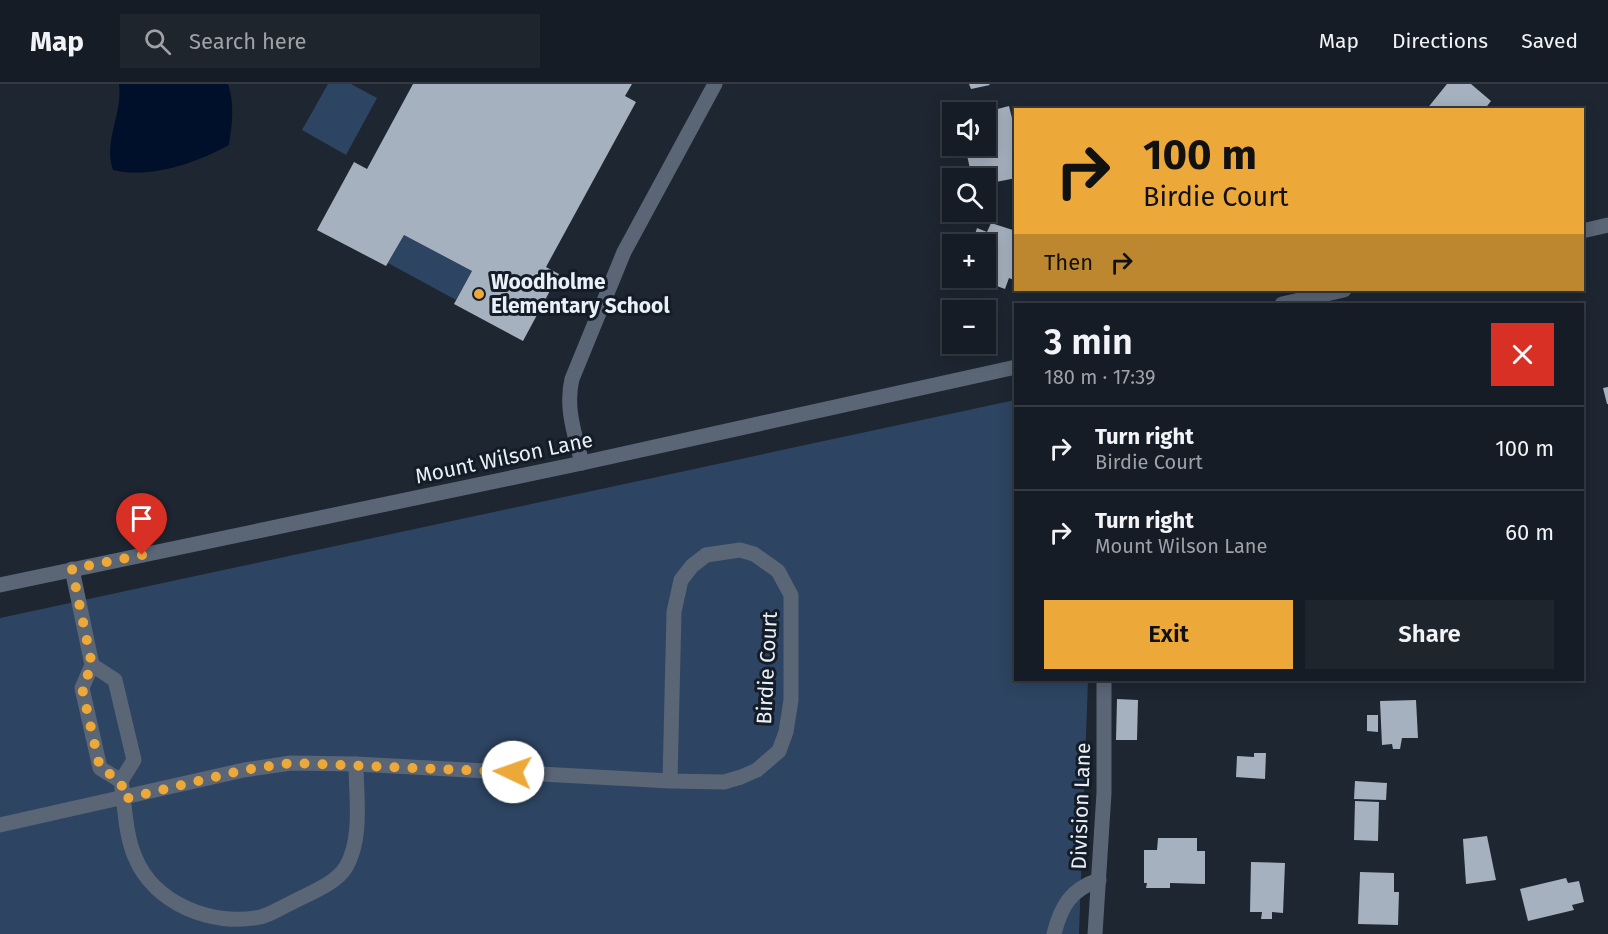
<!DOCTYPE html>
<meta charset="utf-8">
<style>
:root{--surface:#161c25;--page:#1f252d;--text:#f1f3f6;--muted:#9ea1a7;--line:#353a42;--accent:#eca93a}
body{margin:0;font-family:"Fira Sans",sans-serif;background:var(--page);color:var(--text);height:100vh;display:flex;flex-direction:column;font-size:22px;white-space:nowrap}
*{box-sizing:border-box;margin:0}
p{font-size:20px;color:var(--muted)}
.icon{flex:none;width:33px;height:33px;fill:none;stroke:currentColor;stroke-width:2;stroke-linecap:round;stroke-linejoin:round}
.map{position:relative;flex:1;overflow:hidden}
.details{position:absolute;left:1014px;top:219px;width:570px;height:378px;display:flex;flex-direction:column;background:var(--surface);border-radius:0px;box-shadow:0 3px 15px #0003,0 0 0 2px var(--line)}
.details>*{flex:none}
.hud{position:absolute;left:1014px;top:24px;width:570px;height:183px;border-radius:0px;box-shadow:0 3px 15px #0003,0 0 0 2px var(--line);background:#eca93a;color:#111;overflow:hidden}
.controls{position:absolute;left:942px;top:18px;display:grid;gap:12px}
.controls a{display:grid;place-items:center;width:54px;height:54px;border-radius:0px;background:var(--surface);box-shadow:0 3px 15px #0003,0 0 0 2px var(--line);font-size:30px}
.pin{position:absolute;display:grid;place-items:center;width:51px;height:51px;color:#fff;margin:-62px -26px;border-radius:50% 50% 50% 0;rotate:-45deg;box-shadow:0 0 6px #0007}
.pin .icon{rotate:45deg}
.me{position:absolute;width:66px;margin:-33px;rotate:273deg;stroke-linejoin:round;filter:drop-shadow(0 0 4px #0008)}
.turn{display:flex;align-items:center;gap:21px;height:126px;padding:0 30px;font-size:27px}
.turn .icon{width:78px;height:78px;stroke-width:2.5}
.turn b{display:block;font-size:42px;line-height:51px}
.then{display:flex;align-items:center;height:57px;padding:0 30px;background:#0003;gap:12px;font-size:22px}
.round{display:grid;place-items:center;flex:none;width:63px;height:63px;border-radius:0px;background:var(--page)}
.headline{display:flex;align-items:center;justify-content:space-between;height:102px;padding:0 30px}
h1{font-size:36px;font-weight:600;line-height:45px}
.cta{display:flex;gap:12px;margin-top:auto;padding:12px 30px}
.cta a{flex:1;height:69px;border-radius:0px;background:var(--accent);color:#111;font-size:24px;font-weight:600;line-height:69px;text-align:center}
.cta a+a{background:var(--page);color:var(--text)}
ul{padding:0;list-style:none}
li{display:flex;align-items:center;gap:18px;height:84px;padding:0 30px;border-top:2px solid var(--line)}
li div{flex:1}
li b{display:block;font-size:22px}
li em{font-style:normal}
header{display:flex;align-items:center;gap:36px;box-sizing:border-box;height:84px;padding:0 30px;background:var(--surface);border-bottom:2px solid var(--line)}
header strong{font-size:28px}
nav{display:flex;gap:33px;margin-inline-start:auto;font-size:21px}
.search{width:420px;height:54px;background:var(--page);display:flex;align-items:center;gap:15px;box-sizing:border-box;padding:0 21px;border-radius:0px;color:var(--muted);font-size:22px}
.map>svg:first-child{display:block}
.green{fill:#2d4462}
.water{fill:#000f2a}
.building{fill:#a6b1bf}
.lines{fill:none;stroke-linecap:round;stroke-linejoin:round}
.minor{stroke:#5a6575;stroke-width:15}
.route{stroke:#eca93a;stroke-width:10;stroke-dasharray:0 18}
.poi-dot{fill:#eca93a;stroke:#141c27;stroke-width:2}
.labels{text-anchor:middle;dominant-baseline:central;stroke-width:6;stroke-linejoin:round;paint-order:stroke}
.poi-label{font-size:21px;font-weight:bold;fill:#eaf0f7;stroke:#141c27;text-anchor:start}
.street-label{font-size:21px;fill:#eaf0f7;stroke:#141c27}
</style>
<header>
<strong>Map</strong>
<div class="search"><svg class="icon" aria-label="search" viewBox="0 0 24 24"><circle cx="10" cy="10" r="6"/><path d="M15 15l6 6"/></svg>Search here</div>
<nav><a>Map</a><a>Directions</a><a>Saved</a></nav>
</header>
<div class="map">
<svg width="1608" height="850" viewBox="0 0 1608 850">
<rect width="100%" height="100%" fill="#1d2631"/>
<!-- green -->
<g class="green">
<path d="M328 0H351L377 14 346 71 302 46Z"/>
<path d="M404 151 472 187 456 216 388 179Z"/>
<path d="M1015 316 1016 596H1088L1079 850H0V534Z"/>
</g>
<!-- water -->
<path class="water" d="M119 0H228C235 21 232 40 229 61 196 79 151 95 113 86 103 57 123 30 119 0Z"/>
<!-- building -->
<g class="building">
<path d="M413 0H632L625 12 636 18 546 183 559 190 523 257 454 220 472 187 404 151 386 182 317 146 354 78 367 85Z"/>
<path d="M969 0H989L990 1 971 5Z"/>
<path d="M1447 0H1471L1491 17 1484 26H1426Z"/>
<path d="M1009 22 1016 50V94L986 100V94H972L965 62H986V28Z"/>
<path d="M991 139 1016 147V197L1009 194 1005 205 983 197 986 160H972L977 144 987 148Z"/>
<path d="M1608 303V320H1607L1603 304Z"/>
<path d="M1117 615 1138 616 1137 656H1116Z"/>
<path d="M1416 616 1418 654H1402L1400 665H1393L1392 660 1382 661 1380 617Z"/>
<path d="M1367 631H1378V648L1367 647Z"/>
<path d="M1254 669H1266L1265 695 1236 693 1237 672 1254 673Z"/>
<path d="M1355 697 1387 699 1386 716 1354 715Z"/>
<path d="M1355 717 1379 718 1378 757 1354 756Z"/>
<path d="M1487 752 1496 796 1466 800 1463 755Z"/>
<path d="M1158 754H1197V767H1205V800L1170 799V804H1146L1147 799H1144V766H1157Z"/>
<path d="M1251 778 1285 779 1283 829 1272 828V835H1261L1262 828H1250Z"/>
<path d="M1360 788 1394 789V808H1399L1398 841 1358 840Z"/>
<path d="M1566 794 1568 799 1579 797 1584 818 1572 821 1574 826 1528 837 1520 805Z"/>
</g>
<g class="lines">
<!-- minor -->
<g class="minor">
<path d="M1582 147 1608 141"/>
<path d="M1282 220 1344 206"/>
<path d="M582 379C575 351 565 324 572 295L624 168 715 0"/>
<path d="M72 485 92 581 82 604 100 684 121 697"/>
<path d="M0 501 582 379 1016 283"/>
<path d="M92 581 115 596 134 676 121 697C125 721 125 750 135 773 154 820 213 843 260 833 270 831 280 824 289 820 307 810 335 801 346 783 363 754 356 712 356 680"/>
<path d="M0 741 244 686 291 679 356 680 670 697 724 698 741 693 757 686 779 667 786 648 791 616V511L778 487 754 470 740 466 706 471 692 482 681 496 674 528 670 697"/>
<path d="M1054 850C1061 822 1071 805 1099 796"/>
<path d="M1095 850 1104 709V596"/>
</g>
</g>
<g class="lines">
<!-- route -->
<path class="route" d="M142 471 72 485 92 581 82 604 100 684 121 697 124 715 244 686 291 679 513 688"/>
</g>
<!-- markers -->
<circle class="poi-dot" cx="479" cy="210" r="6"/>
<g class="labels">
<!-- poi labels -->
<g class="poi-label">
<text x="491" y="198">Woodholme<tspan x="491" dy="24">Elementary School</tspan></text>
</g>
<!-- street labels -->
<g class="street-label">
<text transform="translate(504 374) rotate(-12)">Mount Wilson Lane</text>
<text transform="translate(767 584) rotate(-87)">Birdie Court</text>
<text transform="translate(1081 722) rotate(-88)">Division Lane</text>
</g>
</g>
</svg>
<div class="controls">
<a><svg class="icon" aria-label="sound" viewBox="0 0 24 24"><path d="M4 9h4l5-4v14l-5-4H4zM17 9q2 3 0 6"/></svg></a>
<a><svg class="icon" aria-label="search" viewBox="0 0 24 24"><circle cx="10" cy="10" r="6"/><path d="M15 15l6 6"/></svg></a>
<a>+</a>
<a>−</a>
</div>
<div class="pin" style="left:142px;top:471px;background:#d93025"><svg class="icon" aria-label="arrive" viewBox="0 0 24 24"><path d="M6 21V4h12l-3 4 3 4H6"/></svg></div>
<svg class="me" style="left:513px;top:688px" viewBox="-20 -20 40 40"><circle r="19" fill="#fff"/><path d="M0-13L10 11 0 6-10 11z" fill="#eca93a"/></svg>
<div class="hud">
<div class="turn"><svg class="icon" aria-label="right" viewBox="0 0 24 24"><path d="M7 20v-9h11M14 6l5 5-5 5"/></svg><div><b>100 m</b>Birdie Court</div></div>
<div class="then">Then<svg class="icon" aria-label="right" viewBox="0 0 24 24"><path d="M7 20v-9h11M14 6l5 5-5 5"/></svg></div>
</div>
<section class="details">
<div class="headline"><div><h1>3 min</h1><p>180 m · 17:39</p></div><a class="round" style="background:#d93025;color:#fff"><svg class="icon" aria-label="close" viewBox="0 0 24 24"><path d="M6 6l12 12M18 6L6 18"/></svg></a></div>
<ul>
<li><svg class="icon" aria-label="right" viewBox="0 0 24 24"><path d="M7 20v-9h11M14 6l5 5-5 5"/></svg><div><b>Turn right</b><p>Birdie Court</p></div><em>100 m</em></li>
<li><svg class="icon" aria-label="right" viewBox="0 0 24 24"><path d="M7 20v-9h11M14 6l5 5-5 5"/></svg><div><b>Turn right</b><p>Mount Wilson Lane</p></div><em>60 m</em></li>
</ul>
<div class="cta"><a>Exit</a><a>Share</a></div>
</section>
</div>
